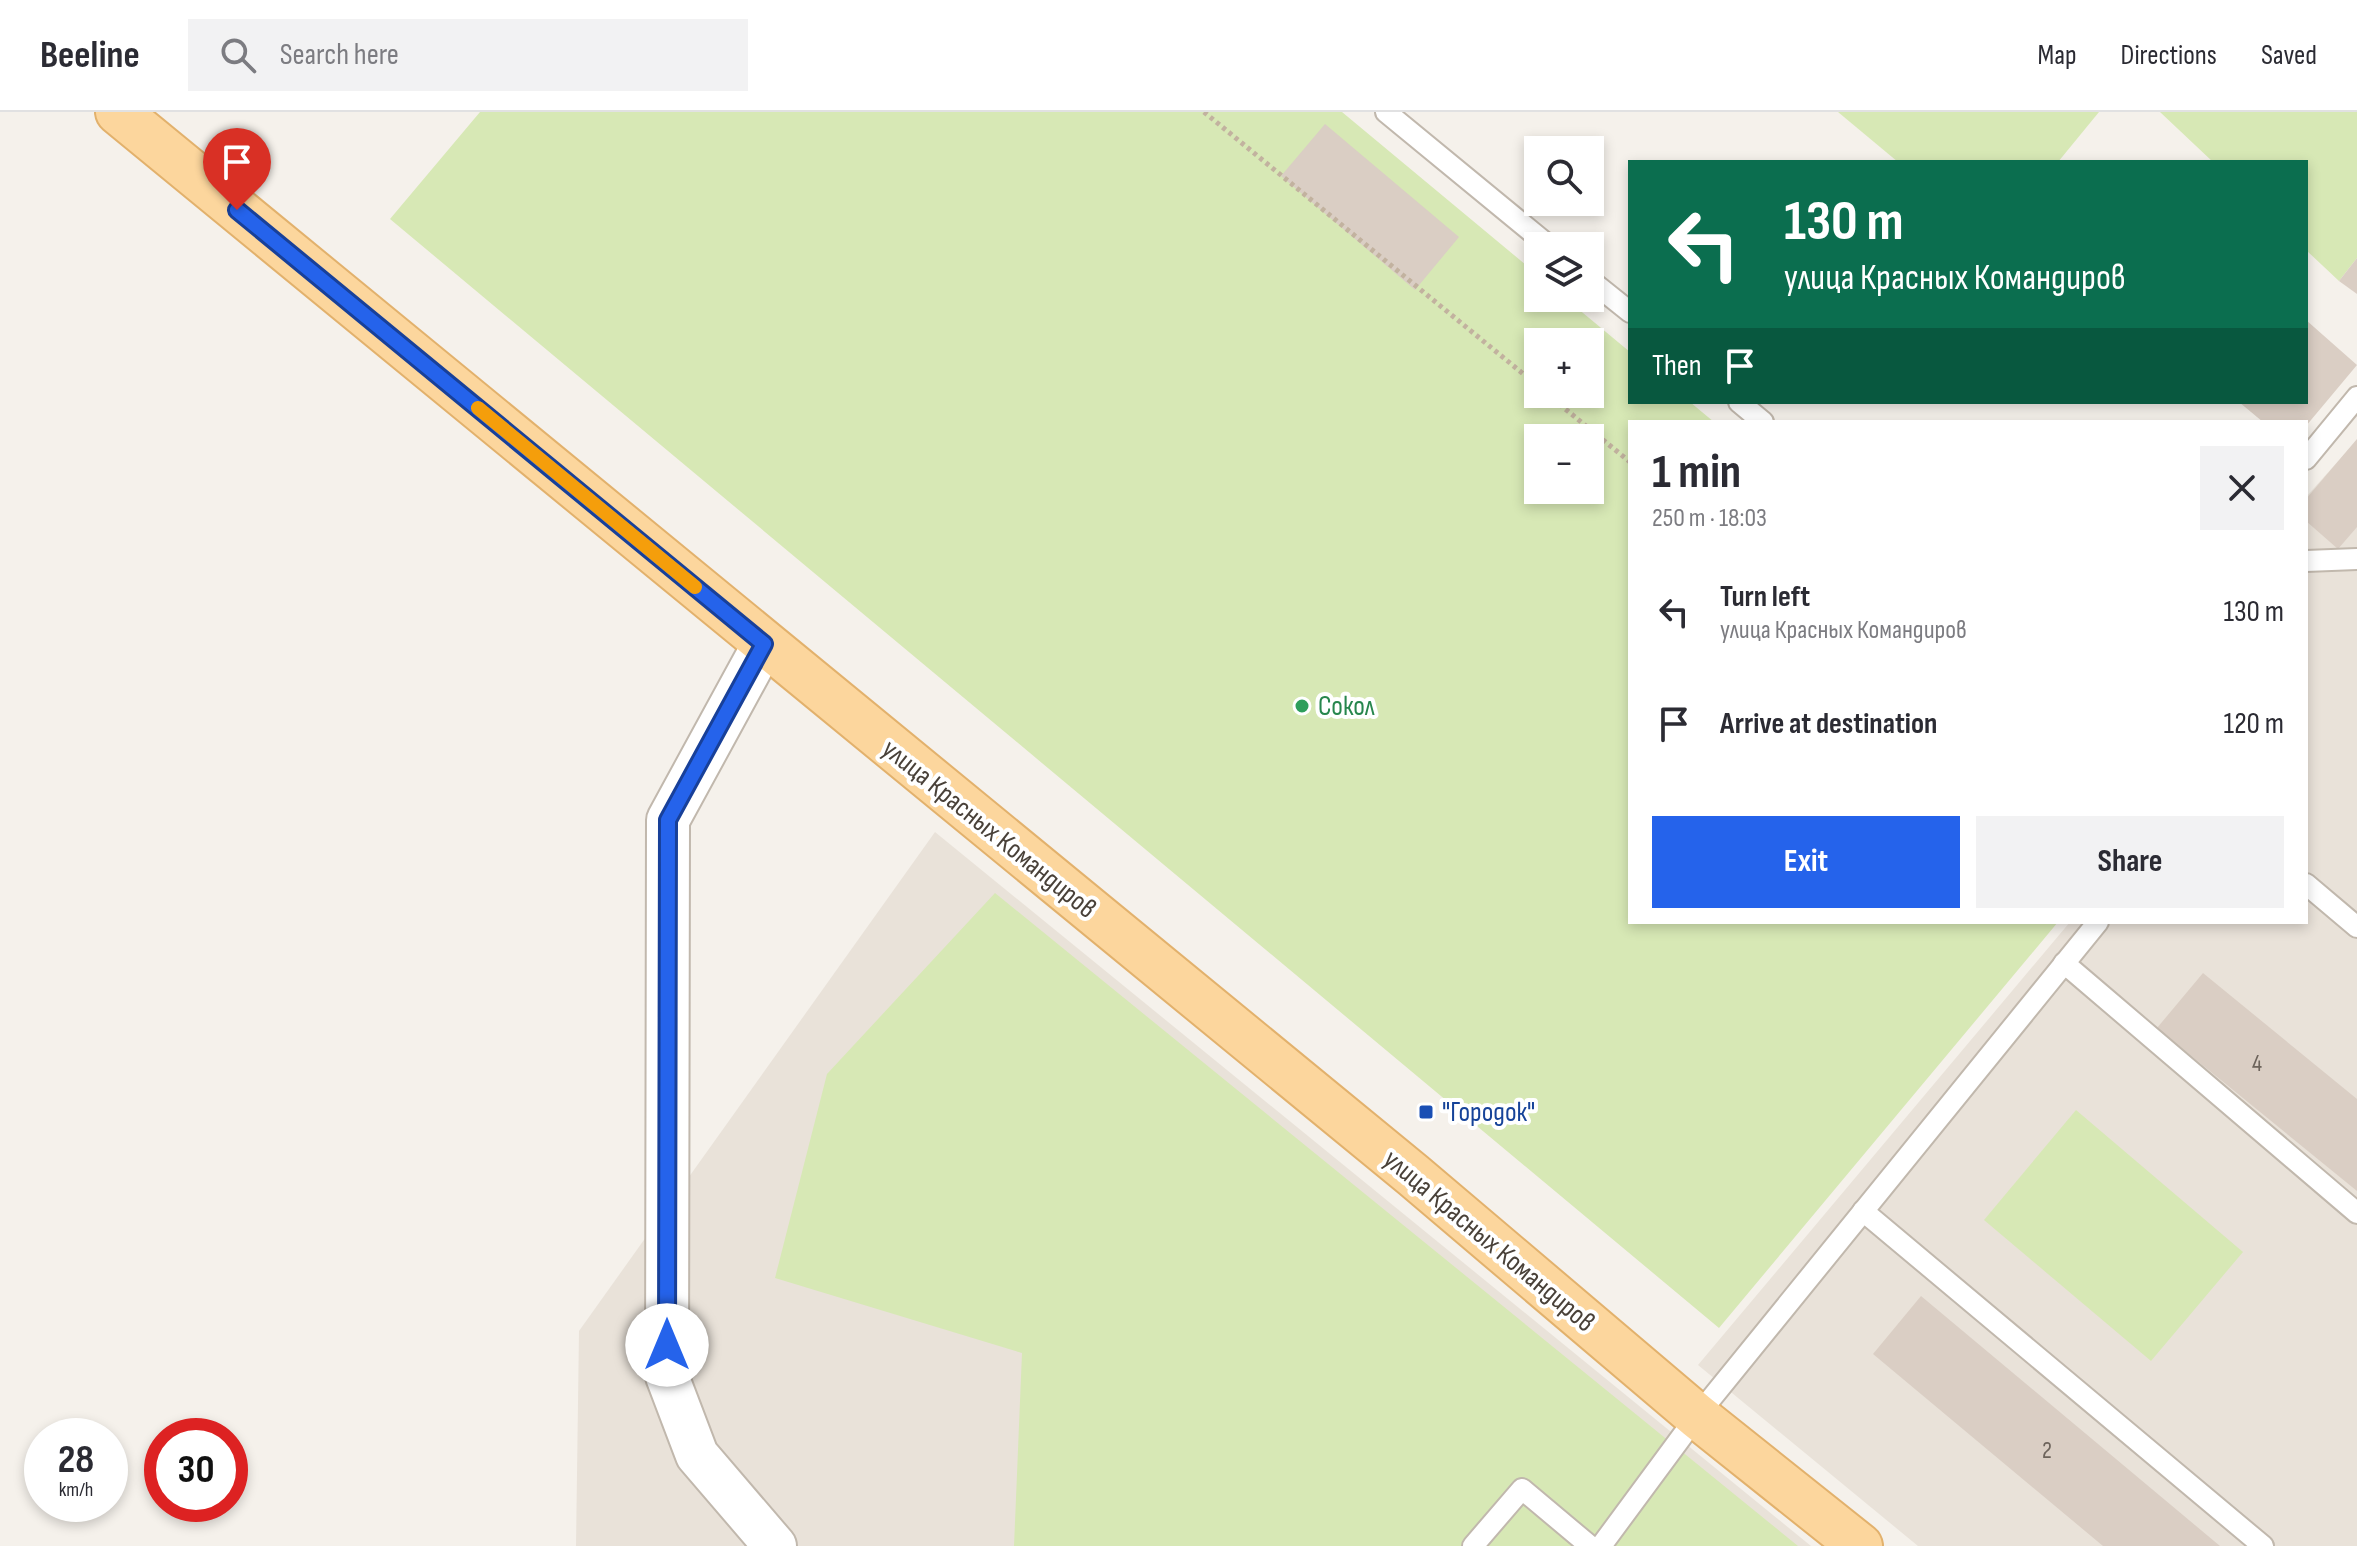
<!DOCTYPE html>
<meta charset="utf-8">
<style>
:root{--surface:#fff;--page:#f2f2f3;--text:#2b2b33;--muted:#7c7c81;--line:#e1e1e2;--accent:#2563eb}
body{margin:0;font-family:"Sofia Sans Condensed",sans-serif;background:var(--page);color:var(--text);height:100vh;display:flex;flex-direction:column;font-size:30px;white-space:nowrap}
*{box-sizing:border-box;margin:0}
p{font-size:26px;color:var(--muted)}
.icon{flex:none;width:44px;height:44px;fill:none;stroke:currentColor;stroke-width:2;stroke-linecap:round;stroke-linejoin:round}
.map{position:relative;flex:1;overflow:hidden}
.sheet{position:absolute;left:1628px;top:308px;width:680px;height:504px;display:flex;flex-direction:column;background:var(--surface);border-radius:0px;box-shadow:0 4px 12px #0003}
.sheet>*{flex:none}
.guide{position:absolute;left:1628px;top:48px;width:680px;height:244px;border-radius:0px;box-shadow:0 4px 12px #0003;background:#0b6e4f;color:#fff;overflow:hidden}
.tools{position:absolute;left:1524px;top:24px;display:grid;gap:16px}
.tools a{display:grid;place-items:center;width:80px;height:80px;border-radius:0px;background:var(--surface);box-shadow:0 4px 12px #0003;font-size:40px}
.speed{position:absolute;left:24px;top:1306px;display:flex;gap:16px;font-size:40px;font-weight:700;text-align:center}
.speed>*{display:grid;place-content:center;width:104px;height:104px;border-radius:50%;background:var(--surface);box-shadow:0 4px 12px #0003;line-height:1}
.speed small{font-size:20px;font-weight:400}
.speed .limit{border:12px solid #d22;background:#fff;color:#111}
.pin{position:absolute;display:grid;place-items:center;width:68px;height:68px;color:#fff;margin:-82px -34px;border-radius:50% 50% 50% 0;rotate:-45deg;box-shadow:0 0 8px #0007}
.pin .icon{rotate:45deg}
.me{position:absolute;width:88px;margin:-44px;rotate:0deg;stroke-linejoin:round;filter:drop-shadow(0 0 6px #0008)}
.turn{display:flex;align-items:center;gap:28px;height:168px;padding:0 24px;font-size:36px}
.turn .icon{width:104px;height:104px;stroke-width:2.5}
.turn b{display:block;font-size:56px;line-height:68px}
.then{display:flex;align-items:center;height:76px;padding:0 24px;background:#0003;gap:16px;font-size:30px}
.round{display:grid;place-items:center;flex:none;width:84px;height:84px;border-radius:0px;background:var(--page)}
.headline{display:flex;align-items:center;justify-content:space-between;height:136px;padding:0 24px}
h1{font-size:48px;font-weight:700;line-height:60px}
.button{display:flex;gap:16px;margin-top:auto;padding:16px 24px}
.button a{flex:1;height:92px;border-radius:0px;background:var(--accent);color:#fff;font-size:32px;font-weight:700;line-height:92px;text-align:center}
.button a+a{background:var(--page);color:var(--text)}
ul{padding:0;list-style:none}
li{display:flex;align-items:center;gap:24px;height:112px;padding:0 24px}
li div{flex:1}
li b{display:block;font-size:30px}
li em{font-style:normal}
header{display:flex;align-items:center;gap:48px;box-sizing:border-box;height:112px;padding:0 40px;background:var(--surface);border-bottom:2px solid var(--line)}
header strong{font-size:38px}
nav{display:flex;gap:44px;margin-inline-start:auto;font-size:28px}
.search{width:560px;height:72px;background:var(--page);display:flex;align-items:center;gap:20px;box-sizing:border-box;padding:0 28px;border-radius:0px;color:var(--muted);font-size:30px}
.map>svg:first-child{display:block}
.residential{fill:#e9e2d9}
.green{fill:#d7e8b5;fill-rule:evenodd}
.building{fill:#dacec4}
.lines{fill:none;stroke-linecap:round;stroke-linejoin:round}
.service-casing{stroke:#c1b8ad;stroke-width:24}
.minor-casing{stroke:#c1b8ad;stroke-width:46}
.primary-casing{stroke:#e2b16c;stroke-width:48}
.path{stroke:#c2b29f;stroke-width:5;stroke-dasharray:4 4;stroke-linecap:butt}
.service{stroke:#fff;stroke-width:20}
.minor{stroke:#fff;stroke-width:42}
.primary{stroke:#fcd69d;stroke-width:44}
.route-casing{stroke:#184099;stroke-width:20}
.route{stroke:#2563eb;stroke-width:14}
.slow{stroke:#f59e0b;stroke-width:14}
.leisure-dot{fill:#2e9e5b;stroke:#fff;stroke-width:3}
.transit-dot{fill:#1a4fb4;stroke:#fff;stroke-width:3}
.labels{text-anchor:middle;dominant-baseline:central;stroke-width:8;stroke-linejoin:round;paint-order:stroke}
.number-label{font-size:24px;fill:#6d645c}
.leisure-label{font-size:28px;fill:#27864d;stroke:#fff;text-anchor:start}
.street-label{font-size:28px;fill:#494139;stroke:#fff}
.transit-label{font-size:28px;fill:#164399;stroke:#fff;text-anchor:start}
</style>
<header>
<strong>Beeline</strong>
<div class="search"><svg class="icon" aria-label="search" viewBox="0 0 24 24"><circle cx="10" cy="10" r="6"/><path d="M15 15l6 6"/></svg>Search here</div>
<nav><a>Map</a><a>Directions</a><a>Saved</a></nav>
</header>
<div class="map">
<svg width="2357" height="1434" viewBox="0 0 2357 1434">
<rect width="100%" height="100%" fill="#f5f1eb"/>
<!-- residential -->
<g class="residential">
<path d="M2357 328V1434H1918L1698 1253 2070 810H2306V385Z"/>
<path d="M935 720 1811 1434H576L579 1219Z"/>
</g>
<!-- green -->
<g class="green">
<path d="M480 0H1342L1538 163V186H1565L1630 240V290H1690L1714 310H1630V810H2058L1719 1216 390 107ZM1538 230H1590V282H1538ZM1538 326H1590V378H1538Z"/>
<path d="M1838 0H2099L2058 50H1898Z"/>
<path d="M2160 0H2357V146L2339 169 2306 138V50H2213Z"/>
<path d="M995 781 1798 1434H1014L1022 1241 775 1166 827 962Z"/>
<path d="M2076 998 2243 1140 2151 1249 1984 1108Z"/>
</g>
<!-- building -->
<g class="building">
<path d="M1325 12 1459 125 1415 178 1281 64Z"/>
<path d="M2357 146V182L2339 169Z"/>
<path d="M2306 208 2357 253 2306 314V310H2263L2239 290H2306Z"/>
<path d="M2357 327V415L2338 437 2306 409V387Z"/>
<path d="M2203 861 2357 987V1079L2157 916Z"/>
<path d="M1921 1184 2220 1434H2103L1873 1242Z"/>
</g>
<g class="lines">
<defs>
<g id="service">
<path d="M1386 0 1549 134"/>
<path d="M1590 168 1630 200"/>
<path d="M1739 290 1763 310"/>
<path d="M2306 347 2357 285"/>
<path d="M2306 449 2357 447"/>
<path d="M2306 772 2357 815"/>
<path d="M2064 851 2357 1101"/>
<path d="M1863 1099 2263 1434"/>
<path d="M1473 1434 1522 1377 1590 1434"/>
<path d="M1601 1434 1697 1304 2098 810"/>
</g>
<path id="minor" d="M764 532 668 708 667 1264 697 1343 775 1434"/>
<path id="primary" d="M118 0 1413 1063 1697 1304 1860 1434"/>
</defs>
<!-- service casing -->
<use href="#service" class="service-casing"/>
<!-- minor casing -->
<use href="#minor" class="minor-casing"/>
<!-- primary casing -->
<use href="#primary" class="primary-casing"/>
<!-- path -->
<g class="path">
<path d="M1204 0 1538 274"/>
<path d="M1547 282 1630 350"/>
</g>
<!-- service -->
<use href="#service" class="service"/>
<!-- minor -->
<use href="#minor" class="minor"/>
<!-- primary -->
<use href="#primary" class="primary"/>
</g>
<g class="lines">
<defs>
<path id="route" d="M237 98 764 532 668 708 667 1233"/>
</defs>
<!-- route casing -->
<use href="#route" class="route-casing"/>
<!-- route -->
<use href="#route" class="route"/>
<!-- slow -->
<path class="slow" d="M478 296 695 475"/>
</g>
<!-- markers -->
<circle class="leisure-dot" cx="1302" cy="594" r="8"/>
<rect class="transit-dot" x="1418" y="992" width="16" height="16" rx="4"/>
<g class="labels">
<!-- number labels -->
<g class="number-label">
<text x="2257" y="951">4</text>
<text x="2047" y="1338">2</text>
</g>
<!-- leisure labels -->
<g class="leisure-label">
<text x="1318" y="594">Сокол</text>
</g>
<!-- street labels -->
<g class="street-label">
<text transform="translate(989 717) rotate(39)">улица Красных Командиров</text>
<text transform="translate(1489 1129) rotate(40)">улица Красных Командиров</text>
</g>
<!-- transit labels -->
<g class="transit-label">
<text x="1442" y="1000">"Городок"</text>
</g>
</g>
</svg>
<div class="tools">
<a><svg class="icon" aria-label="search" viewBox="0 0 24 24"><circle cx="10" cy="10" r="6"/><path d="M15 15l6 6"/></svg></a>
<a><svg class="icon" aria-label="layers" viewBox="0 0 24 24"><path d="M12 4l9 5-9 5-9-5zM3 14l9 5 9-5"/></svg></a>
<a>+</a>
<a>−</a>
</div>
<div class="speed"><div>28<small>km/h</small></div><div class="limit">30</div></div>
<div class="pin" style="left:237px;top:98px;background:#d93025"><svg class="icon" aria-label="arrive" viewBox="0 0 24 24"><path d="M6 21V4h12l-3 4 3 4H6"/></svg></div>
<svg class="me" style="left:667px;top:1233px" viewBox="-20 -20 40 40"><circle r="19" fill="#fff"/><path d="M0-13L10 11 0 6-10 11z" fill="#2563eb"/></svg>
<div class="guide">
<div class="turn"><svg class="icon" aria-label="left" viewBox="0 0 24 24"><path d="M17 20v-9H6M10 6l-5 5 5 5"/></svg><div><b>130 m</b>улица Красных Командиров</div></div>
<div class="then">Then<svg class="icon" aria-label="arrive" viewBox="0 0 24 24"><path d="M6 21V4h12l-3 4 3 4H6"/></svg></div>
</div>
<section class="sheet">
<div class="headline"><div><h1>1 min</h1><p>250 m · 18:03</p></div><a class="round"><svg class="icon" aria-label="close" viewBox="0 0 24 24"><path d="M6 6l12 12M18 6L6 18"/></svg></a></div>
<ul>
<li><svg class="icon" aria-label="left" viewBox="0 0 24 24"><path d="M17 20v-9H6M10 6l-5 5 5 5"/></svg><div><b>Turn left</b><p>улица Красных Командиров</p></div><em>130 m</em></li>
<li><svg class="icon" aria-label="arrive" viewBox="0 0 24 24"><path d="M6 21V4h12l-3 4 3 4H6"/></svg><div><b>Arrive at destination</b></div><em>120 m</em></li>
</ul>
<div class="button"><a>Exit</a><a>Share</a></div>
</section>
</div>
